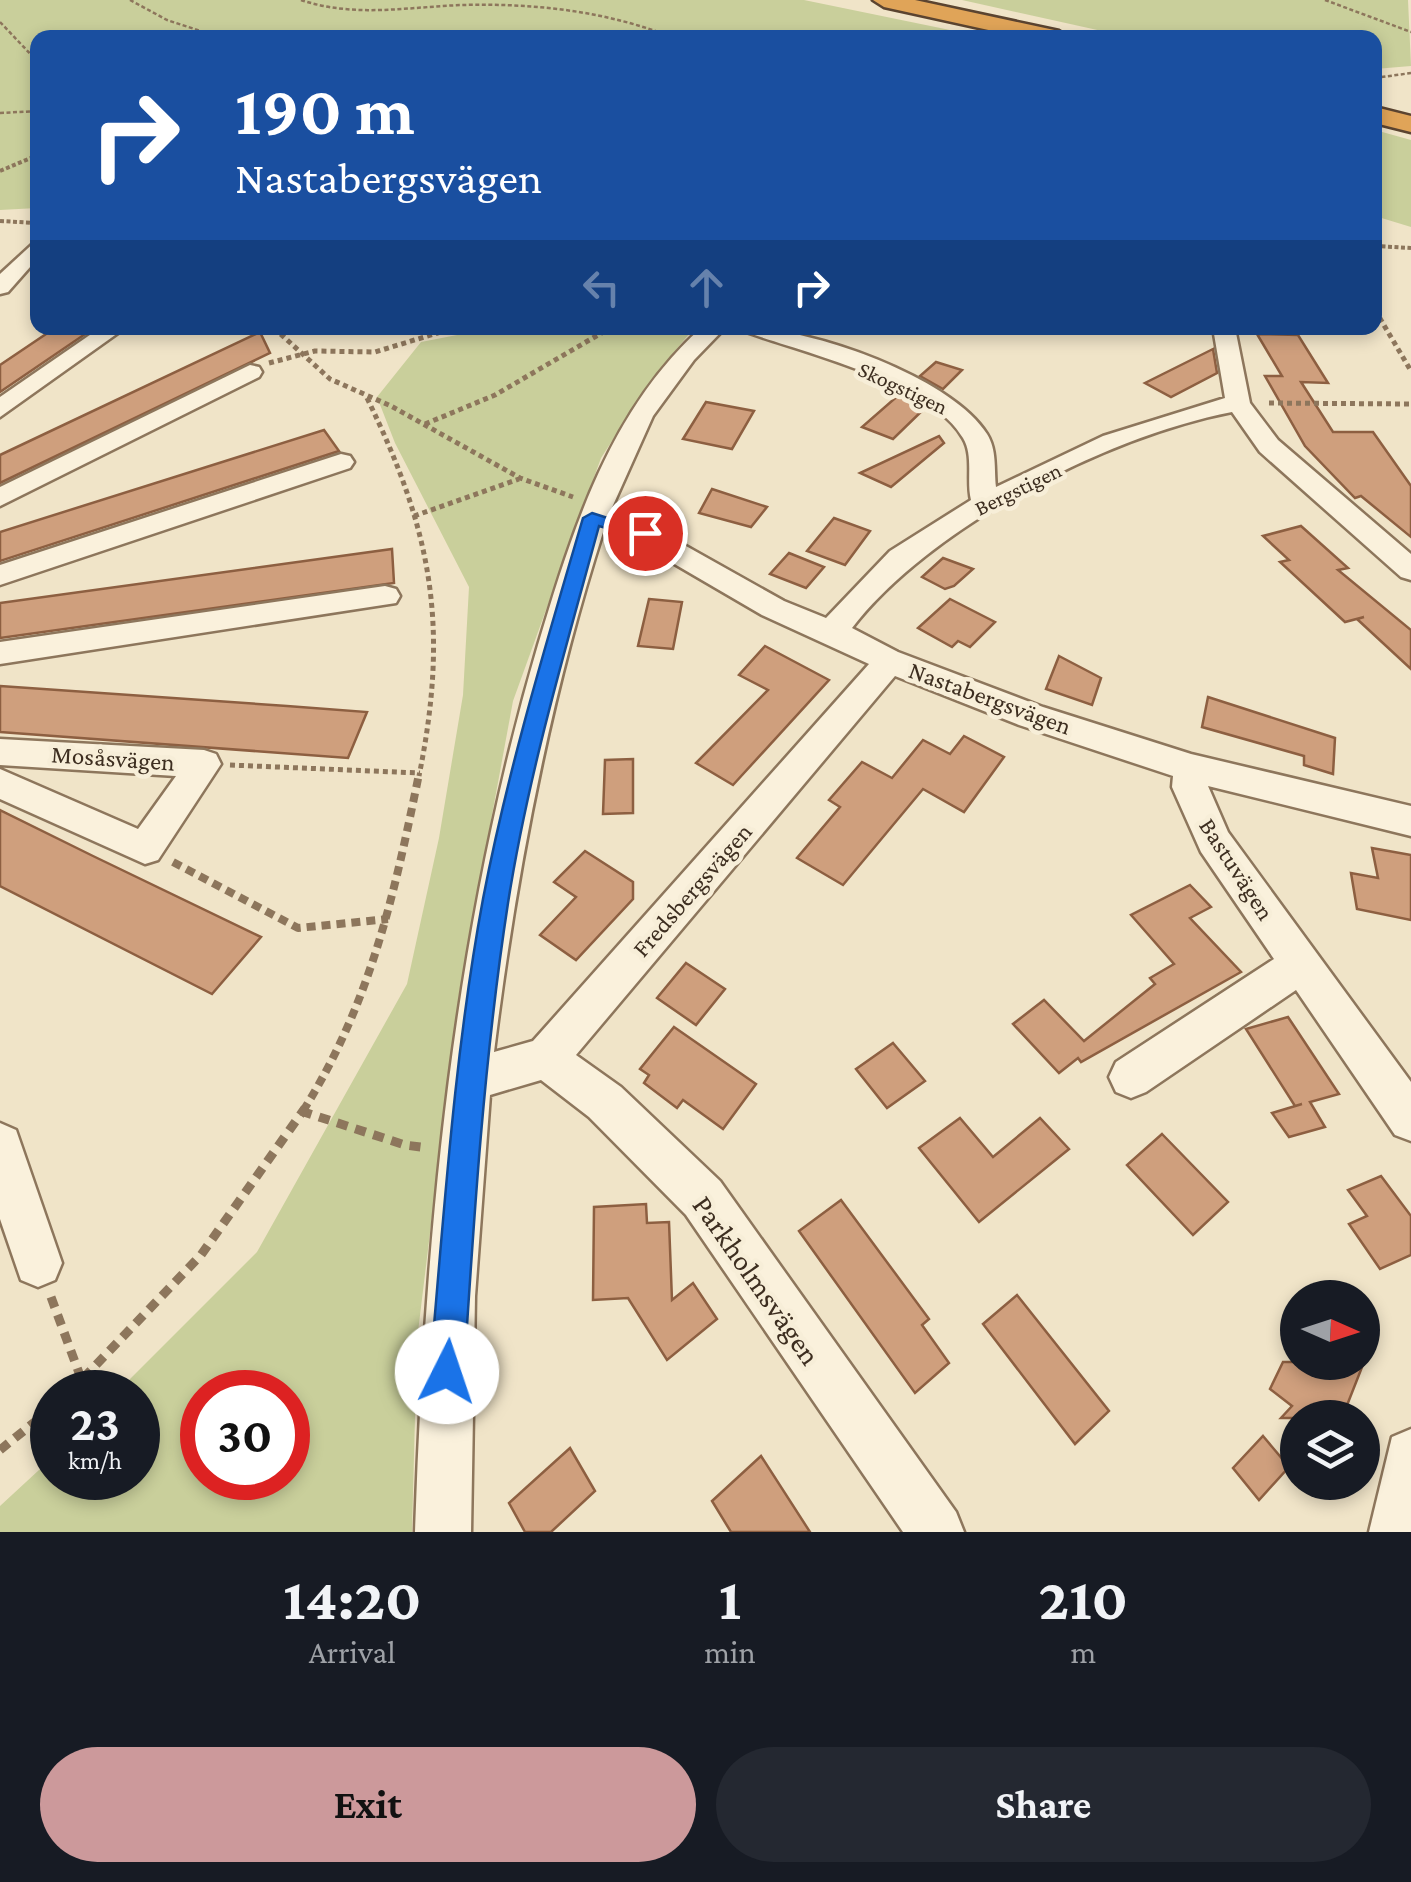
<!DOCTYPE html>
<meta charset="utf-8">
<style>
:root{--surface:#171b24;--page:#242831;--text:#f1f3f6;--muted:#9ea1a6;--accent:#cc999b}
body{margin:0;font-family:"Crimson Pro",serif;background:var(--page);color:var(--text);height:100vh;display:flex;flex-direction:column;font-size:38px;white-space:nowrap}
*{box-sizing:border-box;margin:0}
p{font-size:32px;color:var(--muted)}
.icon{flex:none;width:55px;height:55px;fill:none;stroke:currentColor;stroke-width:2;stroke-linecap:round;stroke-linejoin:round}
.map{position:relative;height:1532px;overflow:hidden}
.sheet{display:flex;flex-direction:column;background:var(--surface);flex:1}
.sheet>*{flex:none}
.guide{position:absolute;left:30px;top:30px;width:1352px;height:305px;border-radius:20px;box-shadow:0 5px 15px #0003;background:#1a4fa0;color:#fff;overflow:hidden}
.needle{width:65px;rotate:93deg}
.controls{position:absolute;left:1280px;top:1280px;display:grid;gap:20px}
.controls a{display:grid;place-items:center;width:100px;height:100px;border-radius:50%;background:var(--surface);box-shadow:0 5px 15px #0003;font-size:50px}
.speed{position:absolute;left:30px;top:1370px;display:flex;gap:20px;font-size:50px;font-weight:700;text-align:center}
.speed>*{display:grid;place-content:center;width:130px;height:130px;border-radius:50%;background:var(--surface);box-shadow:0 5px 15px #0003;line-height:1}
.speed small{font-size:25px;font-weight:400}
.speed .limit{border:15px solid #d22;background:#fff;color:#111}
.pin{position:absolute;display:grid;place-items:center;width:85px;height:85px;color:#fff;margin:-42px;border:5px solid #fff;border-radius:50%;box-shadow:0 2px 10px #0007}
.me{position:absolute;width:110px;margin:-55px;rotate:4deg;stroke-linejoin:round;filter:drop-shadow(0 0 8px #0008)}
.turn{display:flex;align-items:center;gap:35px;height:210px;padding:0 40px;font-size:45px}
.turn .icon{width:130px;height:130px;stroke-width:2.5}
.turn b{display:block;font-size:70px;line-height:85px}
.lanes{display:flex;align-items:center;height:95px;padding:0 40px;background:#0003;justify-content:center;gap:50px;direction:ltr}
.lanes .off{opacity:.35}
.eta{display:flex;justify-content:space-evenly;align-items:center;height:170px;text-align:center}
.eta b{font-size:60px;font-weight:700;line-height:70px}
.button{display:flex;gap:20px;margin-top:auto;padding:20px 40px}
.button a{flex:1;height:115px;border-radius:60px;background:var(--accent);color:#111;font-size:40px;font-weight:700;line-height:115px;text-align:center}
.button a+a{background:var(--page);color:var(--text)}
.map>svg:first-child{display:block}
.green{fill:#c9cf9b;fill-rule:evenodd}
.building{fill:#cf9f7d;stroke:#8d5f41;stroke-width:2.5}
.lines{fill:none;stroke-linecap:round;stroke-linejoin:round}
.minor-casing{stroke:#8d765c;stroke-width:5}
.motorway-casing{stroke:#5b4430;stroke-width:5}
.path-far4{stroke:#8d765c;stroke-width:2.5;stroke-dasharray:4 2.5;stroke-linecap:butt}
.path-far3{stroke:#8d765c;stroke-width:4;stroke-dasharray:4 2.5;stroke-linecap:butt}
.path-far2{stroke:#8d765c;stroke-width:5;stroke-dasharray:5 4;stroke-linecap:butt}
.path-far1{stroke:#8d765c;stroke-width:8;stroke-dasharray:9 6;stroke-linecap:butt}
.path{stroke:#8d765c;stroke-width:9;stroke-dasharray:11 8;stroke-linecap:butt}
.minor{fill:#faf1dc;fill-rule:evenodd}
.motorway{fill:#e0a458;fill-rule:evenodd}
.route{fill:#1a73e8;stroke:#114b97;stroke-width:2.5}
.labels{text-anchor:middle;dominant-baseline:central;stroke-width:9;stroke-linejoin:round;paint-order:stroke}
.far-street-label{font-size:22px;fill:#3d2e20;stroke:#f7eed8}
.street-label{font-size:25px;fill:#3d2e20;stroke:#f7eed8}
.near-street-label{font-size:30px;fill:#3d2e20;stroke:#f7eed8}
</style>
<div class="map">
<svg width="1411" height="1532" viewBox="0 0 1411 1532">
<rect width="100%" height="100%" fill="#f0e4c8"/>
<!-- green -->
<g class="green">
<path d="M0 0H804L984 37 38 38 37 208 0 210Z"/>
<path d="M962 0H1408L1411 66 1375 69V38L1129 37Z"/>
<path d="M1375 130 1411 140V227L1375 216Z"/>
<path d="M493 328H694L652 379 601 458 513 701 459 994 417 1340 412 1532H0V1506L52 1458V1478H138V1392H117L257 1252 407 984 439 838 463 695 469 587 395 443 377 397 421 342ZM288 1392V1478H202V1392Z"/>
</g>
<!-- building -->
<g class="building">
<path d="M55 328H94L0 392V365Z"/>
<path d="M260 332 270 353 0 483V455Z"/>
<path d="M1257 334 1298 335 1328 383 1301 382 1333 432H1373L1411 486V537L1361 496 1355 498 1305 446 1265 376H1282Z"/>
<path d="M1213 349 1217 373 1171 397 1145 383Z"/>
<path d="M936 362 962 370 943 389 920 376Z"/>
<path d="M901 393 926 407 893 439 862 427Z"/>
<path d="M706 402 754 411 732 449 683 439Z"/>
<path d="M324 430 339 451 0 561V532Z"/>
<path d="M939 436 944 443 891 487 860 473Z"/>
<path d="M712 489 767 507 751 527 699 513Z"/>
<path d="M834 518 870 531 845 565 807 551Z"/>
<path d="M1301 526 1348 568 1338 570 1411 630V669L1357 619 1364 617 1345 622 1280 562 1289 560 1263 536Z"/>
<path d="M392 549 394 583 0 638V603Z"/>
<path d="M789 553 824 567 806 588 770 574Z"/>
<path d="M943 558 973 569 954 586 945 589 922 577Z"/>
<path d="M649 599 682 602 673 649 638 646Z"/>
<path d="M950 599 995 622 970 647 958 641 952 647 918 628Z"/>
<path d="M765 646 829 680 733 785 696 763 768 690 739 675Z"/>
<path d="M1059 656 1101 678 1092 705 1046 689Z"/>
<path d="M0 686 287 706 367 712 348 758 0 732Z"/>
<path d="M1208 697 1335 738 1333 774 1304 765V756L1202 727Z"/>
<path d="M964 736 1004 757 964 812 923 789 843 885 797 858 840 807 829 800 862 762 892 778 923 740 950 754Z"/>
<path d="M633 759V813L603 814 605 760Z"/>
<path d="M0 810 93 856 261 937 212 994 0 886Z"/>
<path d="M1372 848 1411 855V920L1357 909 1351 873 1378 878Z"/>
<path d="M585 851 633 882V899L576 960 540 935 576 897 554 882Z"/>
<path d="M1190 885 1211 907 1190 918 1241 972 1081 1062 1078 1058 1059 1073 1013 1024 1044 1000 1084 1041 1155 984 1150 978 1174 964 1131 915Z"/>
<path d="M686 963 725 989 696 1025 657 998Z"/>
<path d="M1288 1017 1339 1094 1310 1102 1325 1127 1289 1137 1272 1113 1302 1104 1295 1106 1246 1029Z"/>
<path d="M674 1027 756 1084 723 1129 683 1100 677 1108 644 1083 649 1075 640 1069Z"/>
<path d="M893 1043 925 1081 887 1108 856 1069Z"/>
<path d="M960 1118 993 1157 1040 1118 1069 1149 979 1222 919 1148Z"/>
<path d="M1162 1134 1228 1202 1193 1235 1127 1165Z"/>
<path d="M1381 1176 1411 1216V1255L1380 1269 1349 1224 1367 1216 1348 1190Z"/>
<path d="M841 1200 929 1319 922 1325 949 1363 915 1393 799 1231Z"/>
<path d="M646 1204 647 1223 669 1222 672 1300 693 1283 717 1319 667 1360 628 1298 593 1300 594 1207Z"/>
<path d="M1017 1295 1109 1411 1075 1444 983 1324Z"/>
<path d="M1283 1362H1364L1342 1418H1281L1292 1406 1270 1389Z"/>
<path d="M1263 1436 1289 1467 1259 1500 1233 1468Z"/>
<path d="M570 1448 595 1491 551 1532H525L509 1503Z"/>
<path d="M761 1456 810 1532H731L712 1501Z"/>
</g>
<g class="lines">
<defs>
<g id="minor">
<path d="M38 239V258L8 292 0 294V274Z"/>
<path d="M100 328H125L0 417V397Z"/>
<path d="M701 328H725L694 360 653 416 610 512 636 518 784 601 826 618 890 551 971 500C966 481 974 456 963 438 932 383 806 353 749 333L746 328C811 328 951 377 987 434 997 450 994 469 996 487L1103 436 1225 398 1213 328H1235L1250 403 1278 440 1411 554V580L1401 577 1260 452 1232 412C1107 436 930 527 852 628L898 652 1043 707 1191 754 1411 806V836L1208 786 1228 832 1411 1082V1141L1395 1135 1296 990 1146 1092 1131 1098 1116 1092 1109 1077 1116 1062 1274 959 1201 852 1172 787 1173 776 1019 725 895 676 576 1055 621 1087 720 1181 956 1512 964 1532H903L686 1215 589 1117 541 1080 490 1095 475 1296 471 1532H415C425 1232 453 934 538 645 573 529 609 411 701 328ZM604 529 618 531 762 615 869 664 533 1041 494 1052C516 874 549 700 604 529Z"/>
<path d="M250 365 259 367 262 372 259 377 0 506V487Z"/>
<path d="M341 454 350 456 354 462 350 468 0 585V565Z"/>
<path d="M385 586 396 589 400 596 396 603 0 664V642Z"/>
<path d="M0 739 204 750 216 754 221 764 158 860 145 864 0 799V769L138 829 176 776 0 765Z"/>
<path d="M0 1123 16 1130 62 1263 55 1280 38 1287 21 1280 0 1219Z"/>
<path d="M1411 1429V1532H1369L1392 1437Z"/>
</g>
<g id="motorway">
<path d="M873 0H915L1059 31 1070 38H1025L884 7Z"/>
<path d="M1375 107 1411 116V132L1375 123Z"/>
</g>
</defs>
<!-- minor casing -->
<use href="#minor" class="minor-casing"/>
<!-- motorway casing -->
<use href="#motorway" class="motorway-casing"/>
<!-- path-far4 -->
<g class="path-far4">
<path d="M130 0 167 20 222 38"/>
<path d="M301 0C355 18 407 7 462 5 534 3 607 11 674 38"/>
<path d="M1325 0 1411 32"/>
<path d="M0 22 38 62"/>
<path d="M1375 78 1411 73"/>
<path d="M0 113 38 111"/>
</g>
<!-- path-far3 -->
<g class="path-far3">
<path d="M0 171 38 155"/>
<path d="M0 221 36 223"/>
<path d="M1375 246 1411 248"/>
</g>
<!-- path-far2 -->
<g class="path-far2">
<path d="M1375 310 1411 371"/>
<path d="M274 328 330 379 391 406 520 478 573 497"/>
<path d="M269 363 315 351 375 352 454 328"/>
<path d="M367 398C433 533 449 628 419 776"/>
<path d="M1269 403 1411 404"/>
<path d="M425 424 495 395 610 328"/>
<path d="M414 516 519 479"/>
<path d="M230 765 420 773"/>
</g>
<!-- path-far1 -->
<g class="path-far1">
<path d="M173 862 298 928 388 919"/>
<path d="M303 1111C371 1002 394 896 419 774"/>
</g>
<!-- path -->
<g class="path">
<path d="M301 1111 405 1145 428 1148"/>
<path d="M51 1297 82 1381"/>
<path d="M70 1392 201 1255 305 1108"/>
<path d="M0 1450 52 1408"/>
</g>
<!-- minor -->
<use href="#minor" class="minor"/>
<!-- motorway -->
<use href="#motorway" class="motorway"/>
</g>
<!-- route -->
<path class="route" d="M592 513 655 533 645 539 599 526C565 651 528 775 508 903 484 1059 474 1215 464 1372L459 1384 447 1389 435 1384 430 1372C444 1214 454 1055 483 899 508 769 546 644 583 518Z"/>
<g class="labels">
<!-- far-street labels -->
<g class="far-street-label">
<text transform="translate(903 388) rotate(25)">Skogstigen</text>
<text transform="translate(1018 489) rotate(-26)">Bergstigen</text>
</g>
<!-- street labels -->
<g class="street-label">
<text transform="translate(990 698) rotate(20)">Nastabergsvägen</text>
<text transform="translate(113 758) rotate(4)">Mosåsvägen</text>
<text transform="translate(1237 869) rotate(57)">Bastuvägen</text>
<text transform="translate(692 890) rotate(-49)">Fredsbergsvägen</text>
</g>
<!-- near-street labels -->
<g class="near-street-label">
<text transform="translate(757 1280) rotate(55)">Parkholmsvägen</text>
</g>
</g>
</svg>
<div class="controls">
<a><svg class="needle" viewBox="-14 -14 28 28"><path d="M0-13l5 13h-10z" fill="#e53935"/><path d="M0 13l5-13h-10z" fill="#9ea1a6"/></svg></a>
<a><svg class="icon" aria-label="layers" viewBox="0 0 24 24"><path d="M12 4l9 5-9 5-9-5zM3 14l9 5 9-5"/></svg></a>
</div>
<div class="speed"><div>23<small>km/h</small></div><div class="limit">30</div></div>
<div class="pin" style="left:645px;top:533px;background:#d93025"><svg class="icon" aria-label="arrive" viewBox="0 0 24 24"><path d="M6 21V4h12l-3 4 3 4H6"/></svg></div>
<svg class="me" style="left:447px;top:1372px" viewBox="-20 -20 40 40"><circle r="19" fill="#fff"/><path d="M0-13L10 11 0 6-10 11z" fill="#1a73e8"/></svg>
<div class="guide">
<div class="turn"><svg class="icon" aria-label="right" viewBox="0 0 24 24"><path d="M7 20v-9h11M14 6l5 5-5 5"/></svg><div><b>190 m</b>Nastabergsvägen</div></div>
<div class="lanes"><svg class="icon off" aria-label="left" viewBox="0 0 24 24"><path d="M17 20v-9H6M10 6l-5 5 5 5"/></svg><svg class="icon off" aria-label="ahead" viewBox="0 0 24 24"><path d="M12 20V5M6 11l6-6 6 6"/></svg><svg class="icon" aria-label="right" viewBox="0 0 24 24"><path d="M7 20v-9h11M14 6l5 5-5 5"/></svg></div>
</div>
</div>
<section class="sheet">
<div class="eta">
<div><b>14:20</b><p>Arrival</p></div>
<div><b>1</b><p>min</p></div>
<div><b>210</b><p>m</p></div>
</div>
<div class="button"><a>Exit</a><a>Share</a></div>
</section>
